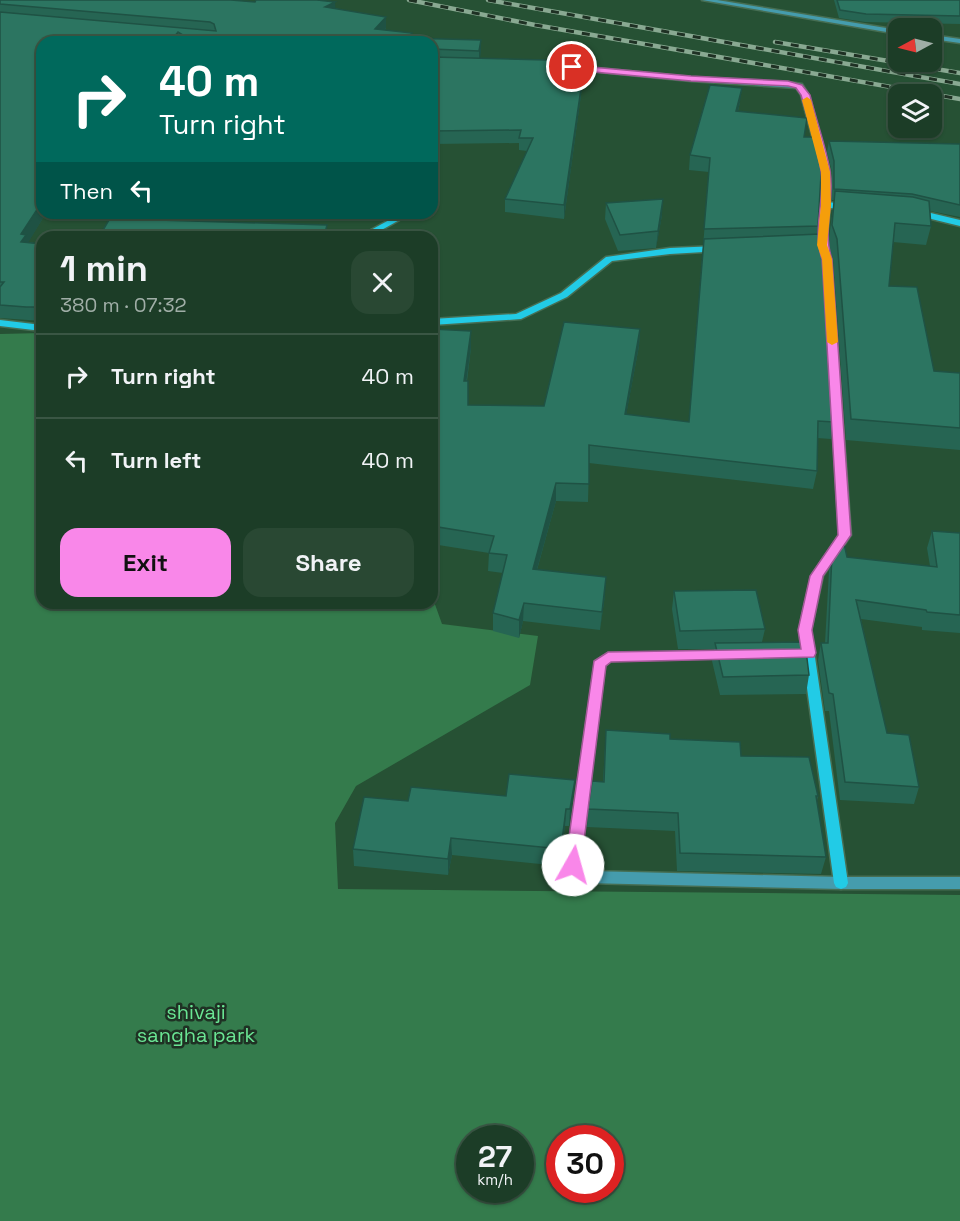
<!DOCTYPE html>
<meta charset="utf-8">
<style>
:root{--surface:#1c3d27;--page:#294833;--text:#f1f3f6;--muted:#a0aea7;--line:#3a5644;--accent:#f987e9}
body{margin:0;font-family:"Space Grotesk",sans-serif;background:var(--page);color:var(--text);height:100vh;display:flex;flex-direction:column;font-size:22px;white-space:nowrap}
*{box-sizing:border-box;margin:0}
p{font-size:20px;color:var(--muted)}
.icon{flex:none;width:33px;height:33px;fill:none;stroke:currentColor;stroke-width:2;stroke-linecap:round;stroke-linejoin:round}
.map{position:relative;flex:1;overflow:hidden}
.side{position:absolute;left:36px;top:231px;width:402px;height:378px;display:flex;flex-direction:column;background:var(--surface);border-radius:18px;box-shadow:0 2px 4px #0004,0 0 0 2px var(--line)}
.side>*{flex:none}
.guide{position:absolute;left:36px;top:36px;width:402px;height:183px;border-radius:18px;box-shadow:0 2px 4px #0004,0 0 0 2px var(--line);background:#00695c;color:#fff;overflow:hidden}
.needle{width:39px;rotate:263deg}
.tools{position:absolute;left:888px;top:18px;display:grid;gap:12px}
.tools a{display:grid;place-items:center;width:54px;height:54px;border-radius:12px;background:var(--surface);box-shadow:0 2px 4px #0004,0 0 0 2px var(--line);font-size:30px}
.speed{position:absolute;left:456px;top:1125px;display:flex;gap:12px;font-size:30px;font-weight:700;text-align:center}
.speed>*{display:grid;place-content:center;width:78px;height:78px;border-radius:50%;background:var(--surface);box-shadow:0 2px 4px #0004,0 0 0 2px var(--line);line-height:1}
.speed small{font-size:15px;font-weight:400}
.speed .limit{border:9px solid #d22;background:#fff;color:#111}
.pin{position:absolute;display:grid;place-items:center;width:51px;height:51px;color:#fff;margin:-26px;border:3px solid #fff;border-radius:50%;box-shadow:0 2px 6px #0007}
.me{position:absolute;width:66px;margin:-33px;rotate:7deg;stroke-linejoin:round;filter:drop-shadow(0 0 4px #0008)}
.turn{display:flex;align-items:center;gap:21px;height:126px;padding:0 24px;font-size:27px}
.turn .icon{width:78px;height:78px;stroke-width:2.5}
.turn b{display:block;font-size:42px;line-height:51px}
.then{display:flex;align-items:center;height:57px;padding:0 24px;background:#0003;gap:12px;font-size:22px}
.round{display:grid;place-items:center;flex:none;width:63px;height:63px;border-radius:18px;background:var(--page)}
.summary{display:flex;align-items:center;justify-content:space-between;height:102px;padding:0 24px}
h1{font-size:36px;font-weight:700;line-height:45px}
.button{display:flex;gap:12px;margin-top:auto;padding:12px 24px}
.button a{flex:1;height:69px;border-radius:18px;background:var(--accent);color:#111;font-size:24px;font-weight:700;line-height:69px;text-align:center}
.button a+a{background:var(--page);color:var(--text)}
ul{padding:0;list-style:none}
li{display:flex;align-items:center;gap:18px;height:84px;padding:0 24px;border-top:2px solid var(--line)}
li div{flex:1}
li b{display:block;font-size:22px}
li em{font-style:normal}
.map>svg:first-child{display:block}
.green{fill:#347b4c;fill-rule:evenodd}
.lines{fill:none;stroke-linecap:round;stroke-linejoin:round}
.street-casing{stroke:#466e53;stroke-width:3}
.secondary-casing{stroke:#466e53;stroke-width:3}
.street{fill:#459cad;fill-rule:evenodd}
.secondary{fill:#22cbe6;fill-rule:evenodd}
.rail-casing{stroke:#89a992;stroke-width:4.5}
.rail{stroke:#1f3124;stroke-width:3;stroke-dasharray:8;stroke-linecap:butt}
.wall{fill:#266553}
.shaded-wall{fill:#1f5244}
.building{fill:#2c7561;stroke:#1f5244;stroke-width:1.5}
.route{fill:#f987e9;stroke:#a25897;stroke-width:1.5}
.slow{fill:#f59e0b}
.labels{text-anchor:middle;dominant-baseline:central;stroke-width:5;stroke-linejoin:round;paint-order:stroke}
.near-park-label{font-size:20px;fill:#6ae694;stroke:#1f3124}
</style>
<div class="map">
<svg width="960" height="1221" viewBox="0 0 960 1221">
<rect width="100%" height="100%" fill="#265134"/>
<!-- green -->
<path class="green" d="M42 333V603H432V596L442 624 538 636 530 685 356 786 335 823 338 889 960 895V1221H0V334ZM470 1138H520V1190H470ZM560 1138H610V1190H560Z"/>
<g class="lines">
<defs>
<g id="street">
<path d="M702 0H717L898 30V34Z"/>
<path d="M932 35 960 39V43L932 39Z"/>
<path d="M565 65 691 77 788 82 802 84 809 95 830 172V205L826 208 822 205V172L801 95 796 88 691 81 568 69H565Z"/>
<path d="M730 651 734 652 736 655 734 658 611 661 605 666 580 863 589 871 841 877H960V889H841L586 883C578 880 570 872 566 865L595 661 608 653Z"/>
</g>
<g id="secondary">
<path d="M826 202 849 204 853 207 849 210 830 208 826 245 831 259 851 535 823 576 811 630 848 883 846 887 841 889 836 887 834 883 799 630 811 576 839 535 823 259 818 245 822 205Z"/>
<path d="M914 209 960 220V226L911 214 910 212Z"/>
<path d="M402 213H412L369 237H358Z"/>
<path d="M718 246 721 247V251L670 254 612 261 567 297 521 319 432 325V319L516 314 561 293 606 257 670 248Z"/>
<path d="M0 320 42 325V331L0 326Z"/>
</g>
</defs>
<!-- street casing -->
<use href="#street" class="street-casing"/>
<!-- secondary casing -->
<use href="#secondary" class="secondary-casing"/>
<!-- street -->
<use href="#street" class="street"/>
<!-- secondary -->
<use href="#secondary" class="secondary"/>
<defs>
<g id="rail">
<path d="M409 0 535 25 960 99"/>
<path d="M488 0 960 84"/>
<path d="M775 42 960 73"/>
</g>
</defs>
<!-- rail casing -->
<use href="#rail" class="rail-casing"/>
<!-- rail -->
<use href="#rail" class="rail"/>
</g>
<!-- wall -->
<g class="wall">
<path d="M0 0 336 8 386 28 385 30 412 33V39L481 40 480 58 584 73 564 219 505 212V199L527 151 519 150V143L432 144V42H42V213H46L28 242 42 244V321L0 318Z"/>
<path d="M834 0H960V24L865 22 839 18Z"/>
<path d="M740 102 738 111 804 137 818 226 817 234 834 422 831 439 817 438V471L813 489 589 463 588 502 556 501 537 570 605 595 600 630 523 621 519 638 493 631V613L503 573 488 571 489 553 432 544V329L471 331V348L467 381 468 405 544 406 640 329 639 346 626 415 689 422 709 172 689 170 690 155Z"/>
<path d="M829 141 960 144V217L930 211 931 226 926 245 893 242 889 286 934 371 960 373V450L846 440 833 259 828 245 834 200H832V172L827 152Z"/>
<path d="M606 203 662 215 656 248 618 251 605 219Z"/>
<path d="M932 531 960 533V633L922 630V627L861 619 887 733 919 787 914 804 840 800 829 711H825L818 660 821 643H825L829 571 832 554 847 557 930 566 927 548Z"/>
<path d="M674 591 765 629 762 642 809 675 806 694 720 695 712 661 714 649H678L672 609Z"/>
<path d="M606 730 670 739 741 756 818 796 817 801 826 857 821 874 677 871 675 831 587 827 588 809 603 782Z"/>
<path d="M575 780 573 797 569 826H565L560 866 452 855 448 875 354 866 353 849 408 801 506 796Z"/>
</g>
<!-- shaded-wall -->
<g class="shaded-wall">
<path d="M335 2 336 13 325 7Z"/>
<path d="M386 17V28L376 41 375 29Z"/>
<path d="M178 32 179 42H170Z"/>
<path d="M481 40V52L479 63V51Z"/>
<path d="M585 61 584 73 564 219V205Z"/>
<path d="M742 88 740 102 735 125 736 111Z"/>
<path d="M663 199 662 215 656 248 658 231Z"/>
<path d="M42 202V213H46L28 243 21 242V234Z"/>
<path d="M161 213H167L161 233 159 220Z"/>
<path d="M327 225V237H324Z"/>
<path d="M640 329 639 346 623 432 625 414Z"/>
<path d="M471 331V348L464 398V381Z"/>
<path d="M556 483V501L532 587 533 569Z"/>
<path d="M606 577 605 595 600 630 602 612Z"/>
<path d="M524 603 523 621 519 638V620Z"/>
<path d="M575 780 573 797 569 826 570 809Z"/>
<path d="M566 809 565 826 560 866 561 849Z"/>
<path d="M451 838 452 855 448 875V859Z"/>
</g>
<!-- building -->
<g class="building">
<path d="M0 0H231L255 2 256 0H317L335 2 325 7 386 17 375 29 412 33 408 38 481 40 479 51 432 49V42H194L178 32 170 42H42V202L21 234 26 235 21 242 42 244V307H26L0 305V287L4 282H0V12L216 31 214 24 210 22 0 4Z"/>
<path d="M837 0H960V16L866 14 840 10Z"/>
<path d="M432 57 585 61 564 205 505 199 533 138H519L521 130 432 131Z"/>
<path d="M710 85 742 88 736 111 807 118 804 137H816L822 158 818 226 704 229 710 158 690 155Z"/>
<path d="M829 141 960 144V205L912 194 834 189V161Z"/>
<path d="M835 191 913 197 929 201 931 226 895 223 889 286 917 287 934 371 960 373V428L851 419 837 239 832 225Z"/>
<path d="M663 199 658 231 620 235 606 203Z"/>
<path d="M113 213H161L159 220 327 225 324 237H99Z"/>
<path d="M820 234 823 243 834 422 818 421 817 471 589 445V484L556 483 533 569 606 577 602 612 524 603 519 620 493 613 507 555 489 553 494 536 432 526V329L471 331 464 381H468V405L544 406 564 322 640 329 625 414 689 422 704 239Z"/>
<path d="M932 531 960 533V615L927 612 926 610 856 600 887 733 909 735 919 787 845 782 833 694 829 693 821 643H828L832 554 843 539 847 557 937 567Z"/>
<path d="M756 590 765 629 680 631 674 591Z"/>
<path d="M805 642 809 675 723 677 715 643Z"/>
<path d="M606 730 670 734V739L740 742 741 756 809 757 818 796H816L826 857 680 853 678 813 588 809 592 781 604 782Z"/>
<path d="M509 774 575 780 570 809H566L561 849 451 838 448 859 353 849 364 797 408 801 411 787 506 796Z"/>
</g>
<!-- route -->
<path class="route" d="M569 65 691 76 788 81 802 85 810 95C816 120 826 146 830 171 835 200 822 231 832 259L851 535 823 576 812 630 816 653 814 657 611 662 606 666 581 865 579 869 573 871 567 869 565 865 594 661 608 652 801 649 798 630 810 576 838 535 822 259C812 231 825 201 821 171 817 146 808 120 801 95L796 88 788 86 691 81 572 70 569 69Z"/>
<!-- slow -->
<path class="slow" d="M807 97 811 100 830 172 831 205 827 245 832 259 838 342 832 345 827 342 822 259 817 245 821 205V172L802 100Z"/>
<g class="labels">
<!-- near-park labels -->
<g class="near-park-label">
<text x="196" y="1012">shivaji<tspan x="196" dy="23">sangha park</tspan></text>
</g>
</g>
</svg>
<div class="tools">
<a><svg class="needle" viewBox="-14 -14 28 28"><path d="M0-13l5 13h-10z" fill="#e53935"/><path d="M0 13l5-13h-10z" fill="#a0aea7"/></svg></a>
<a><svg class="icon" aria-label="layers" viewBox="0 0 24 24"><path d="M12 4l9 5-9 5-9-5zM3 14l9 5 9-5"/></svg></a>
</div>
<div class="speed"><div>27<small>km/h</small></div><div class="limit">30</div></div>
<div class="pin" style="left:572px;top:67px;background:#d93025"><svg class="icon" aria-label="arrive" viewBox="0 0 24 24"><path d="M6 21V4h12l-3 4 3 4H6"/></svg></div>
<svg class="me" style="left:573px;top:865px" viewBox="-20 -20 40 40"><circle r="19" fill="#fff"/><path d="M0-13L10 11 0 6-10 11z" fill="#f987e9"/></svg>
<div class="guide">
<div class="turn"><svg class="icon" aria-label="right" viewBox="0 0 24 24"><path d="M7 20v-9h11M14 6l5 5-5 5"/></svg><div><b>40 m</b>Turn right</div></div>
<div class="then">Then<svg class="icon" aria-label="left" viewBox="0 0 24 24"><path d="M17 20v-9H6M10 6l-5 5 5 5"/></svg></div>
</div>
<section class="side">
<div class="summary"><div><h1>1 min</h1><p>380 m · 07:32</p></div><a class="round"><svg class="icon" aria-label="close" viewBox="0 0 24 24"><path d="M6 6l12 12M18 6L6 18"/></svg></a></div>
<ul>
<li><svg class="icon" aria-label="right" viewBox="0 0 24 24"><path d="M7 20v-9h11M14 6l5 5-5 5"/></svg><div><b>Turn right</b></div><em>40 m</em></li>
<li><svg class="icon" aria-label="left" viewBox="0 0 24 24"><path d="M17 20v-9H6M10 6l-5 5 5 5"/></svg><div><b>Turn left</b></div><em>40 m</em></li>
</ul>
<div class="button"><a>Exit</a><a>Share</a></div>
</section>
</div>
